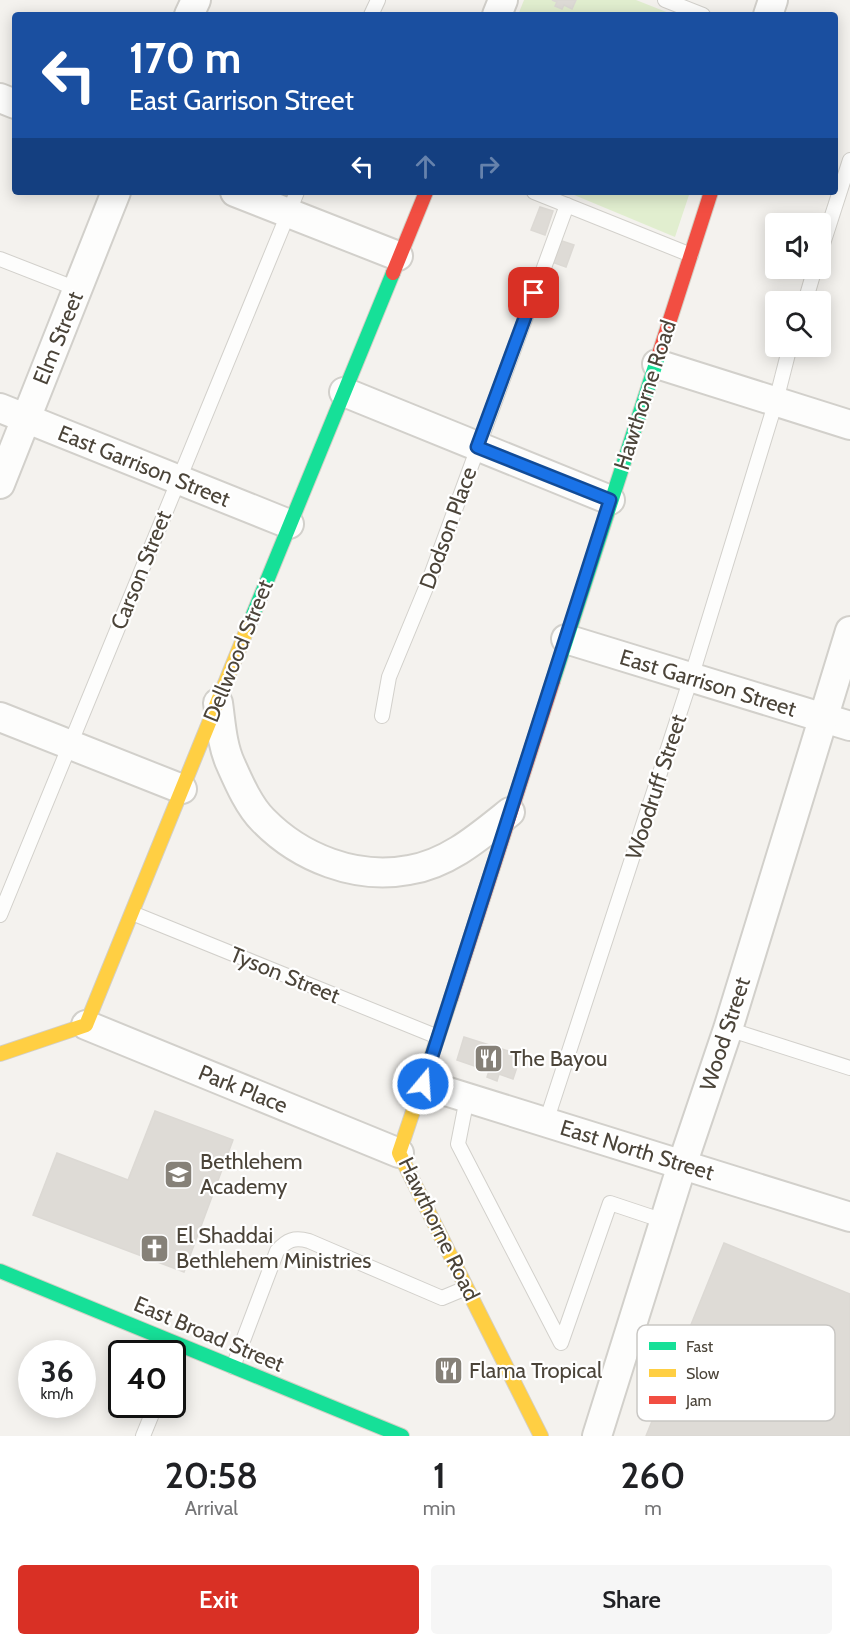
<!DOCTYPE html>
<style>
:root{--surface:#fff;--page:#f6f6f6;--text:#202124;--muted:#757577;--accent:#d93025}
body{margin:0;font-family:Cabin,sans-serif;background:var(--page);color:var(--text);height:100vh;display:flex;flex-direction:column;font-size:22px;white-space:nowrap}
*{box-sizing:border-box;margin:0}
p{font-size:20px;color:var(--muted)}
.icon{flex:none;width:33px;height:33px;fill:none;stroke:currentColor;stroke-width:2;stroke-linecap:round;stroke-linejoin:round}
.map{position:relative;height:1436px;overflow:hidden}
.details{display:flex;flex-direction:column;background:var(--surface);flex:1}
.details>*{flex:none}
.banner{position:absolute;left:12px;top:12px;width:826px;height:183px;border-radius:6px;box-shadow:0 3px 15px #0003;background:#1a4fa0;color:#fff;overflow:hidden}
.fabs{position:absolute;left:765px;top:213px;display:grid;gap:12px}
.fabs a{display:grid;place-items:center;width:66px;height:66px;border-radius:6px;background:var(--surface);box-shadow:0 3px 15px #0003;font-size:30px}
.speed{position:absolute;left:18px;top:1340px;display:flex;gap:12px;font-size:30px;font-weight:700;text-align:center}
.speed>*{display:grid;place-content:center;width:78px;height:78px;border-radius:50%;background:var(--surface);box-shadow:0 3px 15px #0003;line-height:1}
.speed small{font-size:15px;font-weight:400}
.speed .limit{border:3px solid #111;border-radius:9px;background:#fff;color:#111}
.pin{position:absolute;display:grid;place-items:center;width:51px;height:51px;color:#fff;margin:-26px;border-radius:12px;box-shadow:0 3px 9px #0006}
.me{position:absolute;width:66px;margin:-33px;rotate:18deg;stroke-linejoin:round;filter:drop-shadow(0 0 4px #0008)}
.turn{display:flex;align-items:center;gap:21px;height:126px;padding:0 18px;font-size:27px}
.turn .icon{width:78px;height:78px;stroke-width:2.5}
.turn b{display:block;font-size:42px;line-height:51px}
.lanes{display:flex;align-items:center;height:57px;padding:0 18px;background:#0003;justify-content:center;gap:30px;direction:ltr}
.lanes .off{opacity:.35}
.eta{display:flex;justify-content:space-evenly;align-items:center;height:102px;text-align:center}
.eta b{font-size:36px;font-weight:600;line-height:42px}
.cta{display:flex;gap:12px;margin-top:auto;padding:12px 18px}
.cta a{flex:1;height:69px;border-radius:6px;background:var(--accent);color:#fff;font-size:24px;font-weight:600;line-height:69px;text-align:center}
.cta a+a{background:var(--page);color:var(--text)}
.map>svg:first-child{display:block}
.green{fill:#e1eecf}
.building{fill:#dedbd6;stroke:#dcd9d4;stroke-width:1.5}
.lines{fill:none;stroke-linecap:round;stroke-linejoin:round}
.lane-casing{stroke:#d2d0cb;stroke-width:16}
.street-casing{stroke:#d2d0cb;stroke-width:32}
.fast-casing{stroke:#d3cfc5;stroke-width:16}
.slow-casing{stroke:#d3cfc5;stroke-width:16}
.jam-casing{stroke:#d3cfc5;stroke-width:16}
.lane{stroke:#fdfdfc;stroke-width:14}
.street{stroke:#fdfdfc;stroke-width:28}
.fast{stroke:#16e098;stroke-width:14}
.slow{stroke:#ffcf43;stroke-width:14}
.jam{stroke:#f24e42;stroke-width:14}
.route-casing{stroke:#114b97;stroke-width:15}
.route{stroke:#1a73e8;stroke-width:10}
.labels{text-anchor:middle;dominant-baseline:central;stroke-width:4.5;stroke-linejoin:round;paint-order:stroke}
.street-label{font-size:22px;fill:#4b4439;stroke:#fff}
.poi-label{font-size:22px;fill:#4b4439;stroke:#fff;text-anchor:start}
.key{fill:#fff;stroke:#c9c7c4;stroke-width:1.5}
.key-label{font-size:16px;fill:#4b4439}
</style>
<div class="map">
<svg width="850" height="1436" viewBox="0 0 850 1436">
<rect width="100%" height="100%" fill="#f4f2ee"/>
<!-- green -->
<g class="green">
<path d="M524 0H636L674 15H518Z"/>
<path d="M567 192H690L675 237Z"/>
</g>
<!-- building -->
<g class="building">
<path d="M552 0H576L572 9 564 5 562 9 555 6 557 2Z"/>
<path d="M540 207 553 211 545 235 531 230Z"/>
<path d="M559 240 574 245 566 267 552 262Z"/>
<path d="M464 1037 521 1055 513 1079 499 1074 497 1081 487 1077 489 1071 457 1060Z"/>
<path d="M155 1111 233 1140 184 1272 33 1215 57 1153 128 1180Z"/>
<path d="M724 1243 850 1294V1436H646Z"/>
</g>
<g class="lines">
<defs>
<g id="lane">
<path d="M665 0 703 15"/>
<path d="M371 15 378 0"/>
<path d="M534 192 691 255"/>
<path d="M820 253 850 160"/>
<path d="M0 259 77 289"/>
<path d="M805 302 815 268"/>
<path d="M382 716 389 677 430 578 567 205"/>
<path d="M132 913 438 1037"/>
<path d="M0 915 297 192"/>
<path d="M728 1029 850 1068"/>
<path d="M467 1098 458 1144 561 1343 610 1203 664 1221"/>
<path d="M546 1122 691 678 776 401 790 346"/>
<path d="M233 1367 277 1251C287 1240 294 1237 309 1241L442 1298 466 1288"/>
<path d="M143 1436 156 1404"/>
</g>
<g id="street">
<path d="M189 15 196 0"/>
<path d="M497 15 503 0"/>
<path d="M768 15 773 0"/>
<path d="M0 98 15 104"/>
<path d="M235 192 398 256"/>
<path d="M657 364 850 425"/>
<path d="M344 392 610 500"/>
<path d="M0 408 289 524"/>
<path d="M0 484 116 192"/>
<path d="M566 639 850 726"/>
<path d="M218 703C221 724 222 746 231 765 239 783 249 806 263 820 300 858 356 880 409 870 448 864 480 836 510 812"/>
<path d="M0 717 182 789"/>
<path d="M86 1025 399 1153"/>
<path d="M423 1084 850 1217"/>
<path d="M597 1436 682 1165 728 1029 850 631"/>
</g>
<g id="fast">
<path d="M248 627 393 273"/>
<path d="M553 681 659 354"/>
<path d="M0 1271 402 1436"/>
</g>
<g id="slow">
<path d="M451 998 399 1153 541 1436"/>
<path d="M0 1054 86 1025 248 627"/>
</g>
<g id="jam">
<path d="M393 273 426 192"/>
<path d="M659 354 711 192"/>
<path d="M451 998 553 681"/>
</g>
</defs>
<!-- lane casing -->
<use href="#lane" class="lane-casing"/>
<!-- street casing -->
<use href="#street" class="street-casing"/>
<!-- fast casing -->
<use href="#fast" class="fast-casing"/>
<!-- slow casing -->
<use href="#slow" class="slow-casing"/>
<!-- jam casing -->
<use href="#jam" class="jam-casing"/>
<!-- lane -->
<use href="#lane" class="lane"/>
<!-- street -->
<use href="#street" class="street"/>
<!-- fast -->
<use href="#fast" class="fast"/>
<!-- slow -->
<use href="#slow" class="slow"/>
<!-- jam -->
<use href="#jam" class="jam"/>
</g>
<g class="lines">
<defs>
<path id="route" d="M423 1084 610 500 477 447 534 293"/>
</defs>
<!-- route casing -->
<use href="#route" class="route-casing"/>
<!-- route -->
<use href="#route" class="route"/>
</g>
<!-- icons -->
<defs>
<symbol id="restaurant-square" viewBox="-11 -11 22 22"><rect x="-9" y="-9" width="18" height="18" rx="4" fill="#868178" stroke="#fff"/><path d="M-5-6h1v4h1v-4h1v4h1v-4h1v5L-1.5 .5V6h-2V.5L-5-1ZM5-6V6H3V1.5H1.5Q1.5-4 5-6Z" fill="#fff"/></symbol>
<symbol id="school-square" viewBox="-11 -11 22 22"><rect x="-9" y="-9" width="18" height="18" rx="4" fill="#868178" stroke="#fff"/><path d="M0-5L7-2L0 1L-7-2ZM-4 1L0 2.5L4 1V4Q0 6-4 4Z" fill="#fff"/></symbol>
<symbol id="church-square" viewBox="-11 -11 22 22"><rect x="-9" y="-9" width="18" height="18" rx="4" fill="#868178" stroke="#fff"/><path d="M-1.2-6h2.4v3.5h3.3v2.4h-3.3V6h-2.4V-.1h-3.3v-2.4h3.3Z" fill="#fff"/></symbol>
</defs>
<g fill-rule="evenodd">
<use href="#restaurant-square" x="472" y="1042" width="33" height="33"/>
<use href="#school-square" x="162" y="1158" width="33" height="33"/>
<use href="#church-square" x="138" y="1232" width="33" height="33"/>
<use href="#restaurant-square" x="432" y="1354" width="33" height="33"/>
</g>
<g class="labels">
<!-- street labels -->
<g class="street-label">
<text transform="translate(58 338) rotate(-68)">Elm Street</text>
<text transform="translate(645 395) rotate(-72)">Hawthorne Road</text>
<text transform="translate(144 466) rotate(22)">East Garrison Street</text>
<text transform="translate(448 528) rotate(-70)">Dodson Place</text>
<text transform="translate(141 570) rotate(-68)">Carson Street</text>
<text transform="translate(238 651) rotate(-68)">Dellwood Street</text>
<text transform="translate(708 683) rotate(17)">East Garrison Street</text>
<text transform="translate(656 787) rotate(-72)">Woodruff Street</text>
<text transform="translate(285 975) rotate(22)">Tyson Street</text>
<text transform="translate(725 1034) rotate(-72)">Wood Street</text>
<text transform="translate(243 1089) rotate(22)">Park Place</text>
<text transform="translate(637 1150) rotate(17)">East North Street</text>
<text transform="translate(439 1229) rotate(64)">Hawthorne Road</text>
<text transform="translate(209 1334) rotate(23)">East Broad Street</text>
</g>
<!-- poi labels -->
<g class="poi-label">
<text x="510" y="1058">The Bayou</text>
<text x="200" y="1161">Bethlehem<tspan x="200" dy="25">Academy</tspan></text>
<text x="176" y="1235">El Shaddai<tspan x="176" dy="25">Bethlehem Ministries</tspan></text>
<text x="469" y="1370">Flama Tropical</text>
</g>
</g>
<!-- legend -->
<rect x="637" y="1325" width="198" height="96" rx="9" class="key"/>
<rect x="649" y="1342" width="27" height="8" fill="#16e098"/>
<rect x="649" y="1369" width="27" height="8" fill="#ffcf43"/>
<rect x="649" y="1396" width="27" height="8" fill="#f24e42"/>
<g class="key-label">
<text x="686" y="1352">Fast</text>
<text x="686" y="1379">Slow</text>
<text x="686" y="1406">Jam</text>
</g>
</svg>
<div class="fabs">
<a><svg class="icon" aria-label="sound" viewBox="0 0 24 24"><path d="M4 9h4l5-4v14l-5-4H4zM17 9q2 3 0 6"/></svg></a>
<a><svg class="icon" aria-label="search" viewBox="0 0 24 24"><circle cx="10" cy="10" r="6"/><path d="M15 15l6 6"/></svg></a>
</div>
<div class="speed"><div>36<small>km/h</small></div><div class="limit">40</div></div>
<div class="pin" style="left:534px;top:293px;background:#d93025"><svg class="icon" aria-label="arrive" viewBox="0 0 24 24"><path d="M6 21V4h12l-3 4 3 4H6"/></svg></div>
<svg class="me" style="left:423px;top:1084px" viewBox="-20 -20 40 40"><circle r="17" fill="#1a73e8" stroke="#fff" stroke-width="3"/><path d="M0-11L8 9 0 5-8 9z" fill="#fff"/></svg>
<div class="banner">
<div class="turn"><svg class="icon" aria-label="left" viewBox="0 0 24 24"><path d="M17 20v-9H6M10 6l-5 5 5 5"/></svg><div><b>170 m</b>East Garrison Street</div></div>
<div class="lanes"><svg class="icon" aria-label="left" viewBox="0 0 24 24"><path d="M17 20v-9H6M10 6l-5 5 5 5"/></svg><svg class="icon off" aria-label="ahead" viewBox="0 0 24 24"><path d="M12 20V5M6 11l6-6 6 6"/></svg><svg class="icon off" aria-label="right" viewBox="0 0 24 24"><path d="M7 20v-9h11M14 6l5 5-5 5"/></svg></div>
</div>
</div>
<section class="details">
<div class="eta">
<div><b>20:58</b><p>Arrival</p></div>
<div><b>1</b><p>min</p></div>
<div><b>260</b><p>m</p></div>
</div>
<div class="cta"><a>Exit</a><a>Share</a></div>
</section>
